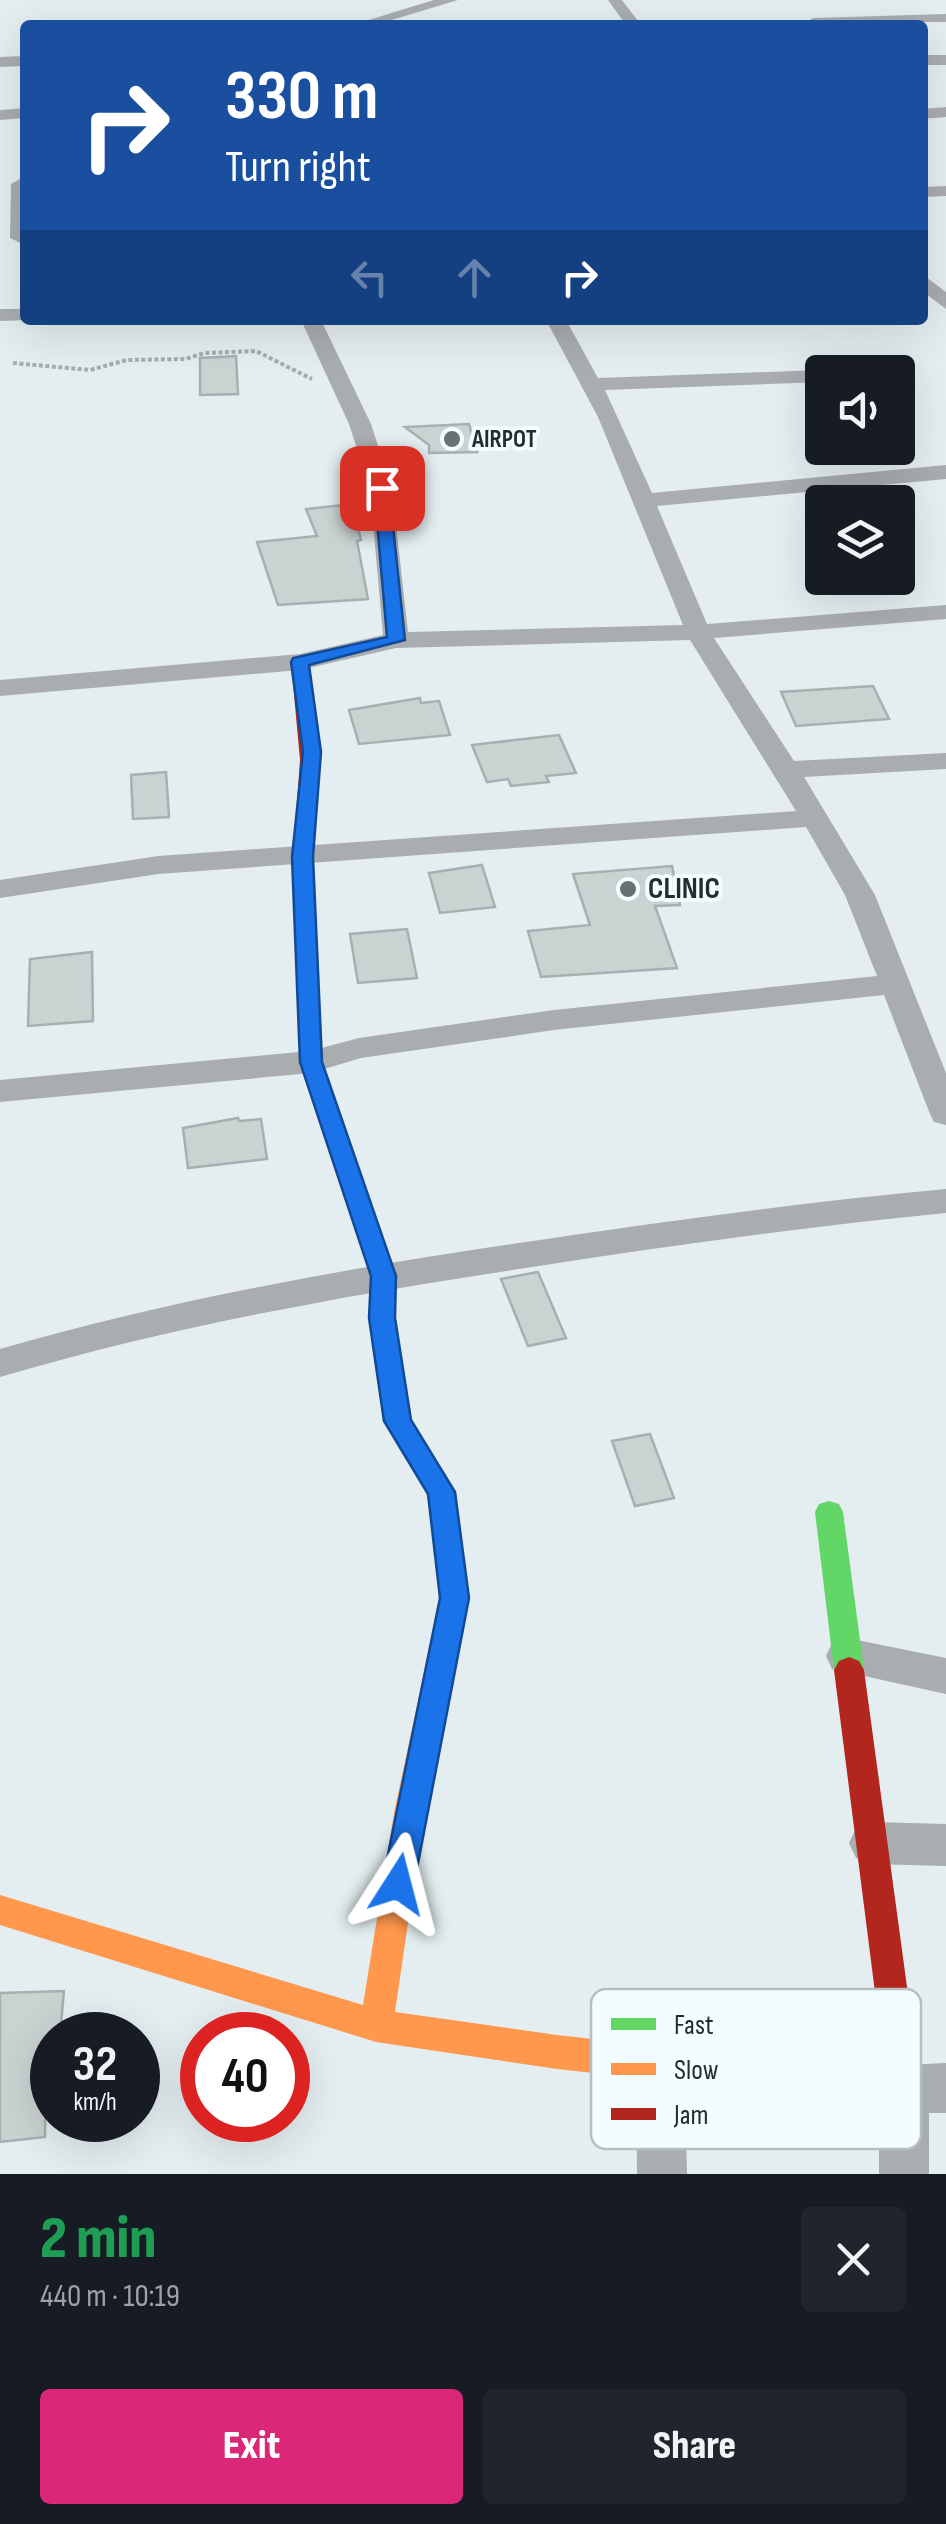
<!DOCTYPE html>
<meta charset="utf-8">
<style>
:root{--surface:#171b24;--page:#20242c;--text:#f1f3f6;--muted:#9ea1a6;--accent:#db2777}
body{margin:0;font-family:"Sofia Sans Condensed",sans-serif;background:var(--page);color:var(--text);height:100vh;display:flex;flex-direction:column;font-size:38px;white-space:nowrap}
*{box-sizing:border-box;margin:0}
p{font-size:32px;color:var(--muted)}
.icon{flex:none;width:55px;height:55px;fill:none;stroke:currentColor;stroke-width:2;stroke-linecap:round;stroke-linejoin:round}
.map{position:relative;height:2174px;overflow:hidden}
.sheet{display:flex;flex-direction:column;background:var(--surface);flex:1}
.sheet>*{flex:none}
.top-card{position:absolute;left:20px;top:20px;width:908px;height:305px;border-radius:10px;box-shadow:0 10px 40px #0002;background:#1a4fa0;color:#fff;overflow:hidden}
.fabs{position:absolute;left:805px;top:355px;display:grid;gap:20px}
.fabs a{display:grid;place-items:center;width:110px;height:110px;border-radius:10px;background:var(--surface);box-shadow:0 10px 40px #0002;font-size:50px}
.speed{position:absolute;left:30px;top:2012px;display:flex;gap:20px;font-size:50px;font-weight:700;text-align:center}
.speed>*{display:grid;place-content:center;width:130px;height:130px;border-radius:50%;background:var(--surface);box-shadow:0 10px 40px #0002;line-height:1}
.speed small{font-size:25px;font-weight:400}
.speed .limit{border:15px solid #d22;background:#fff;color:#111}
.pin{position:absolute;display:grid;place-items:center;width:85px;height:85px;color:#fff;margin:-42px;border-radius:20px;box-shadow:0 5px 15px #0006}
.me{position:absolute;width:110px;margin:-55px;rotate:9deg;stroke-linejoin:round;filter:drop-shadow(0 0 8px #0008)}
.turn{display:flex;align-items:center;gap:35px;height:210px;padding:0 40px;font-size:45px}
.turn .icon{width:130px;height:130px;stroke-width:2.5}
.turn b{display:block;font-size:70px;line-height:85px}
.lanes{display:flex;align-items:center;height:95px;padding:0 40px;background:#0003;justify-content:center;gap:50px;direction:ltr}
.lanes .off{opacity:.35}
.round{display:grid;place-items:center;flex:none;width:105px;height:105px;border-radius:10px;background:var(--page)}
.summary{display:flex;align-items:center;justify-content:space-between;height:170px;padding:0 40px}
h1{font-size:60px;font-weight:800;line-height:75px;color:#1e9e55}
.cta{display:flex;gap:20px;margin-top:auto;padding:20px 40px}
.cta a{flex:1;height:115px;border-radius:10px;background:var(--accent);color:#fff;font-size:40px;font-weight:800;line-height:115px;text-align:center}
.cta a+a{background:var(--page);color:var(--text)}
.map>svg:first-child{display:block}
.building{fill:#cad2d2;stroke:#a8afaf;stroke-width:2.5}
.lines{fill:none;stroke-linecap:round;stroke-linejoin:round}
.path{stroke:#a7abac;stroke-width:4;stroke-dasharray:4 2.5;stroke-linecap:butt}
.street{fill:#a9adaf;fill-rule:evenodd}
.fast{fill:#63d668;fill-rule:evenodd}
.slow{fill:#ff974d;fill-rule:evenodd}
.jam{fill:#b3261e;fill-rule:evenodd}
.route{fill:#1a73e8;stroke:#114b97;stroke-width:2.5}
.poi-dot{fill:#687071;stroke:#f3fdff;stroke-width:4}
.labels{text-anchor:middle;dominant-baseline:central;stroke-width:8;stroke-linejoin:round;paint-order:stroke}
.far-poi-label{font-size:25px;font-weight:bold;fill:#262c2d;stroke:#f3fdff;text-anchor:start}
.poi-label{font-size:30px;font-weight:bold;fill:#262c2d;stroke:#f3fdff;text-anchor:start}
.key{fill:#f3fdff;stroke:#b6bec0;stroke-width:2.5}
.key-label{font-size:28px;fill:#262c2d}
</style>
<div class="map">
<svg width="946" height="2174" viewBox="0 0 946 2174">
<rect width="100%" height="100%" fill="#e4eef0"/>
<!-- building -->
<g class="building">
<path d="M236 356 238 394 200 395V358Z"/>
<path d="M469 424 477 452 429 453V445L405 427Z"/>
<path d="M352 504 361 540 357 541 368 599 278 605 257 542 317 536 306 509Z"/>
<path d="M873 686 889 719 796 726 781 692Z"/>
<path d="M420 698 421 703 439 701 450 735 359 744 349 710Z"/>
<path d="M559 735 576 773 546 776 549 782 511 786 508 779 487 782 472 745Z"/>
<path d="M166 772 169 817 133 819 131 775Z"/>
<path d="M482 865 495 907 440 913 429 873Z"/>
<path d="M672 866 680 905 655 906 677 968 541 977 528 931 590 925 573 874Z"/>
<path d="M407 929 417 978 358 983 350 934Z"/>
<path d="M92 952 93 1021 28 1026 30 959Z"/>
<path d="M238 1118 239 1121 261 1119 267 1159 188 1168 183 1128Z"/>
<path d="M538 1272 566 1338 528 1346 501 1279Z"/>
<path d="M650 1434 674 1498 635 1506 612 1441Z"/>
<path d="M64 1991 60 2035H52V2068H46L45 2137 0 2142V1993Z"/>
</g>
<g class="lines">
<!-- path -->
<path class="path" d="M13 363 90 370 127 360 185 359 205 353 256 351 312 379"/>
<!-- street -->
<g class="street">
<path d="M434 0H458L375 25 362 22Z"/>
<path d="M608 0H622L641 25H626Z"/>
<path d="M946 14V22H806L813 18Z"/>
<rect x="922" y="55" width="24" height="10"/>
<path d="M25 56V66L0 67V57Z"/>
<path d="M946 107V117L922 119V109Z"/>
<path d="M25 108V118L0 120V110Z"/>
<path d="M20 179 25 180V245L10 238 11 184Z"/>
<path d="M946 186V196L922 197V187Z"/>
<path d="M922 274 946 292V309L922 291Z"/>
<path d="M0 309H25V320H29L0 321Z"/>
<path d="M301 320H321L371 424 392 489 408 632 683 625 598 417 546 320H566L598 378 822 370 830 372H822V382L605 390 652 493 946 465V479L657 506 707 624 946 605V619L714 638 794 761 946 753V769L804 777 875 895 946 1073V1125L934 1122 930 1114 884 995 554 1030 361 1058 311 1073 0 1102V1080L310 1051 359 1038 554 1010 877 976 845 895 806 827 158 874 0 898V880L158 856 796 811 690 640 396 648 300 670 0 696V680L300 654 383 635 370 489 349 424Z"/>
<path d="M901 369 911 375 908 379 898 381V372H889Z"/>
<path d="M946 1189V1213C805 1227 665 1246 526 1268 348 1295 172 1326 0 1377V1349C173 1299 348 1268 526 1242 666 1221 805 1202 946 1189Z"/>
<path d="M847 1638 946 1658V1694L832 1669 826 1656 832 1643Z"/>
<path d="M872 1822 946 1824V1866L872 1864 856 1858 849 1843 856 1828Z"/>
<path d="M660 2040 677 2047 684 2064 687 2174H637L636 2064 643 2047Z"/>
<path d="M946 2063V2113H929V2174H879V2090L887 2073 904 2065Z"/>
</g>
<!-- fast -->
<path class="fast" d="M829 1501 839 1504 843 1512 864 1670 859 1679 849 1683 839 1679 834 1670 815 1512 819 1504Z"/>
<!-- slow -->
<path class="slow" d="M352 1176 364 1184 395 1276V1318L410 1419 456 1492 468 1598 424 1813 395 2012 557 2035 800 2062 812 2067 817 2079 812 2091 800 2096 557 2069 376 2042 0 1925V1895L363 2005 394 1813 440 1598 429 1494 384 1421 369 1318 371 1276 340 1184Z"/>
<!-- jam -->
<g class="jam">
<path d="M300 657 309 662 318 760 313 857 322 1062 364 1184 352 1192 340 1184 300 1062 293 857 300 760 291 662Z"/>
<path d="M849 1657 859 1661 864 1670 921 2090 916 2102 904 2107 800 2096 788 2091 783 2079 788 2067 800 2062 885 2071 834 1670 839 1661Z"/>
</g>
</g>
<!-- route -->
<path class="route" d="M382 484 389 488 405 640 309 665 321 752 313 857 322 1062 396 1276 395 1318 411 1420 455 1492 469 1598 414 1884 409 1894 398 1899 387 1894 382 1884 440 1598 428 1494 384 1421 369 1318 371 1276 300 1062 292 857 303 752 291 662 293 658 387 637 374 488Z"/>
<!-- markers -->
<g class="poi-dot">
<circle cx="452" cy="439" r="10"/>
<circle cx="628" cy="889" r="10"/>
</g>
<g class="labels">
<!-- far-poi labels -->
<g class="far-poi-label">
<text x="472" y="439">AIRPOT</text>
</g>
<!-- poi labels -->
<g class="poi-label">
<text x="648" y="889">CLINIC</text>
</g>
</g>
<!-- legend -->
<rect x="591" y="1989" width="330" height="160" rx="15" class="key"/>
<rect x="611" y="2018" width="45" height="12" fill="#63d668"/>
<rect x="611" y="2063" width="45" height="12" fill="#ff974d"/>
<rect x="611" y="2108" width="45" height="12" fill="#b3261e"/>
<g class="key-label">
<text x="674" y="2034">Fast</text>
<text x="674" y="2079">Slow</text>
<text x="674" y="2124">Jam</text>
</g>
</svg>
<div class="fabs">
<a><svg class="icon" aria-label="sound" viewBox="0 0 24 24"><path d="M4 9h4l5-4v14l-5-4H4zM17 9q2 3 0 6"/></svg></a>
<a><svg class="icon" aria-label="layers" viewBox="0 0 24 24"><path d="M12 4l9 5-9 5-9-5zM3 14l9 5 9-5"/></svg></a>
</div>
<div class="speed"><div>32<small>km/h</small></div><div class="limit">40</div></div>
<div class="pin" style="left:382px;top:488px;background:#d93025"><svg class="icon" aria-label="arrive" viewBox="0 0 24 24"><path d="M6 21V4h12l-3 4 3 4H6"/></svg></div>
<svg class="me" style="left:398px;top:1884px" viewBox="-20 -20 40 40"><path d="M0-17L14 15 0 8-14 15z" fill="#1a73e8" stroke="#fff" stroke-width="4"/></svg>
<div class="top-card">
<div class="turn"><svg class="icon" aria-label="right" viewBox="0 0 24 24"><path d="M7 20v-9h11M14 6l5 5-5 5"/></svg><div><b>330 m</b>Turn right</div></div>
<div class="lanes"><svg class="icon off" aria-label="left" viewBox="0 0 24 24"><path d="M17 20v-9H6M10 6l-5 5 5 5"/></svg><svg class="icon off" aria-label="ahead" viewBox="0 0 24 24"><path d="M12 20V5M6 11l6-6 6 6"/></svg><svg class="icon" aria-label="right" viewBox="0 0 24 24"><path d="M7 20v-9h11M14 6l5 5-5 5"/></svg></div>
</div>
</div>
<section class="sheet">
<div class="summary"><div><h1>2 min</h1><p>440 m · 10:19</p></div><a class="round"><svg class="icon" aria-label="close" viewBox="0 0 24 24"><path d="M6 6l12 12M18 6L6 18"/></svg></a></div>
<div class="cta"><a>Exit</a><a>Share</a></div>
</section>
